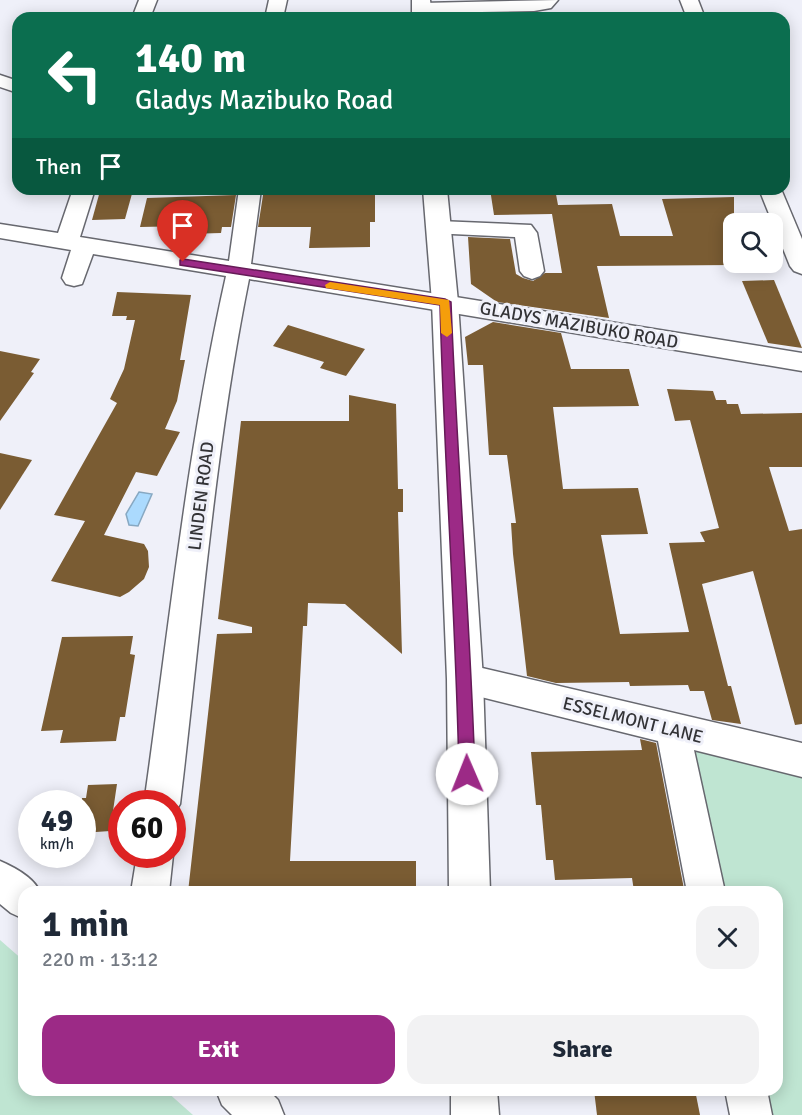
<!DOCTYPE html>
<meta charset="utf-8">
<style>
:root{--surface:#fff;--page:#f2f2f3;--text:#1f2937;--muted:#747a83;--accent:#9c2a86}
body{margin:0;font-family:Signika,sans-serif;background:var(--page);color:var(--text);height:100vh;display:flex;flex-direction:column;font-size:22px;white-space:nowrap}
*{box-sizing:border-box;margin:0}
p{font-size:20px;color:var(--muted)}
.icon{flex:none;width:33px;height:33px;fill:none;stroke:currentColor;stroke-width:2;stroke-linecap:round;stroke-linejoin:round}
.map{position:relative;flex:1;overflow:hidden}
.sheet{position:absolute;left:18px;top:886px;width:765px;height:210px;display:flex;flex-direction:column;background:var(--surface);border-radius:18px;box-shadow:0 3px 15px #0003}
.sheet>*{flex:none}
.guide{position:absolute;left:12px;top:12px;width:778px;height:183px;border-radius:18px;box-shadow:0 3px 15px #0003;background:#0b6e4f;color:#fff;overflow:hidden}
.buttons{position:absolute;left:723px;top:213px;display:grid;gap:12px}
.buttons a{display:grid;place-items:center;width:60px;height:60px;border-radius:12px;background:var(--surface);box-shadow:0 3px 15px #0003;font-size:30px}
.speed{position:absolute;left:18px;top:790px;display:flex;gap:12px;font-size:30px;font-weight:700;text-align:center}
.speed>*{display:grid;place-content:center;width:78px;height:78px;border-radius:50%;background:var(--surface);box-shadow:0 3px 15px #0003;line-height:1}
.speed small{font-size:15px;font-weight:400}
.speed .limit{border:9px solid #d22;background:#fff;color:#111}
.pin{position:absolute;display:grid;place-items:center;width:51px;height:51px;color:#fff;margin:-62px -26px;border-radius:50% 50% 50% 0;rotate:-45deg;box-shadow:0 0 6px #0007}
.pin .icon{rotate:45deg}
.me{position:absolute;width:66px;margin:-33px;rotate:359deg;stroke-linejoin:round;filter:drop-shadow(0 0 4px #0008)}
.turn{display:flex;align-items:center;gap:21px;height:126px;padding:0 24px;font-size:27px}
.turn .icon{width:78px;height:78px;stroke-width:2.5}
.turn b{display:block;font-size:42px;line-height:51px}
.then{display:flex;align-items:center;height:57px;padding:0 24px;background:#0003;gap:12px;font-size:22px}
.round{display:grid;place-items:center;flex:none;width:63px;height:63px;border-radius:18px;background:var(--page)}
.head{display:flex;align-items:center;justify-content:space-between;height:102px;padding:0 24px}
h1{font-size:36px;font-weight:800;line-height:45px}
.cta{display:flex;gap:12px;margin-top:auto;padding:12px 24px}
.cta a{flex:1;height:69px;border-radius:18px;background:var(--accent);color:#fff;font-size:24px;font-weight:800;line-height:69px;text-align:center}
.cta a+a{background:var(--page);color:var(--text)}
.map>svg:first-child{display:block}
.green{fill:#bfe5d2}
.water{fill:#abdafe;stroke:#87a8c2;stroke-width:1.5}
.building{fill:#7a5c33}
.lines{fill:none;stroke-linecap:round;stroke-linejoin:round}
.minor-casing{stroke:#67686f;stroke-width:3}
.major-casing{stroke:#67686f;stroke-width:3}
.minor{fill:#fff;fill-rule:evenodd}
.major{fill:#fff;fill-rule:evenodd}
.route{fill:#9c2a86;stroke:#651b57;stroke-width:1.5}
.slow{fill:#f59e0b}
.labels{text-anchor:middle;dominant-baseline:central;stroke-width:6;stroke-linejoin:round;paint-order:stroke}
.street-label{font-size:18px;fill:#333336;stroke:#eff0f9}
</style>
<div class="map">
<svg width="802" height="1115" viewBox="0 0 802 1115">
<rect width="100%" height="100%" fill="#eff0f9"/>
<!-- green -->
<g class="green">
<path d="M680 732 802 758V1115H752L747 1091 777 1090V892H708Z"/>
<path d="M0 940 24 961V1090L166 1091 193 1115H0Z"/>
</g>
<!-- water -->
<path class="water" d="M139 492 152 494 138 526 129 525 126 514Z"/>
<!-- building -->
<g class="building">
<path d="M264 189H372V193H375V222H370V247L309 248 311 227H258Z"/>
<path d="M490 189H555L558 205 612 204 620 236H673L662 199 734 197V265L597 266 609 318 497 302 471 284 468 237 510 239 516 274 523 278 533 281 545 273H562L552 214 494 215Z"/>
<path d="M133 190 125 219 92 220 100 191Z"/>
<path d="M236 195 231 227H222L221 233 187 234 189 226 140 227 147 198Z"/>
<path d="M774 280 802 348 768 343 742 281Z"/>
<path d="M117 292 191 295 180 360H185L177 401 165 429 180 432 157 476 136 472 104 535 144 544 148 551 149 567 144 579 129 592 120 597 51 581 85 521 54 515 117 403 110 399 124 369 135 320H126L127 316H112Z"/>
<path d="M493 322 561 333 571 369H629L639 406 553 407 563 489 638 488 648 534 601 535 620 634 689 632 669 543 705 542 700 532 719 528 690 420 675 421 667 389 713 391 716 400H726L727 404H738L741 414 802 413V467H769L789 531 802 529V724L795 725 753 571 702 584 728 686H731L741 724 712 720 704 691H690L688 685 630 686 629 682 556 683 527 676 513 554 511 523H516L507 455H489L483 365H468L465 337Z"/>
<path d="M288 325 365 349 346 376 320 368 324 362 273 346Z"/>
<path d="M0 351 40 359 31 372 34 373 0 421Z"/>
<path d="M349 395 396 404 398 489H403V512H398L402 654 345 604 308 603 307 626H303L290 861H416V892H188L217 634 252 633V627L218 619 241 421H349Z"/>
<path d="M0 453 32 460 0 510Z"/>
<path d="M133 636 130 654 135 655 125 717H120L116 741 60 743 63 730 41 731 62 637Z"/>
<path d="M640 739 656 743 684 889 634 891 632 878 555 880 553 860H546L541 805H536L531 752 642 750Z"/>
<path d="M117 784 110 831 82 833V798H86L88 785Z"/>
<path d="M594 1090H695L700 1115H597Z"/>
</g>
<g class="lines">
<defs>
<g id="minor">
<path d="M139 0H157L150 18H132Z"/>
<path d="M269 0H287L283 18H265Z"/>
<path d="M558 0 551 8 534 11 422 13 416 12 413 8 416 4 422 3Z"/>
<path d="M680 0H698L705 18H687Z"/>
<path d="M0 75 18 81V93L0 87Z"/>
<path d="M73 189H95L80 237 229 261 239 189H261L251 264 802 353V371L249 279C214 452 201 629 180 804L172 817V804H144C169 628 187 450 226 276L93 254 82 284 74 286 66 284 62 278 71 250 0 238V224L58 233Z"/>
<path d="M759 189H781L802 239V274L794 271 790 266Z"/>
<path d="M439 221 531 225 537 233 544 271 540 276 532 279 524 276 520 271 515 237 431 233 428 228 431 223Z"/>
<path d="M465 664 802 743V777L694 750 725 892H687L658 741 453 690 449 679 453 668Z"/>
<path d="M172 853 173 855 169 892H131L137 855H172Z"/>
<path d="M0 861C14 867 34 878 40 892H24V919L11 913 0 904Z"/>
<path d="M216 1090H268L278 1100 284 1115H232L222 1105Z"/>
<path d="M725 1090H767L772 1115H730Z"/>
</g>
<g id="major">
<path d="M412 0H430L432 18H412Z"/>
<path d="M423 189H447L458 302 483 679 490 892H449L447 679 432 302Z"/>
<path d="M451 1090H497L499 1115H451Z"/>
</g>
</defs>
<!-- minor casing -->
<use href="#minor" class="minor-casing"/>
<!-- major casing -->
<use href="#major" class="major-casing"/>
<!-- minor -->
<use href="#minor" class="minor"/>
<!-- major -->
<use href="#major" class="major"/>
</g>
<!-- route -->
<path class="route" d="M183 259 445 299 451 302C457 460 470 617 475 774L473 779 467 782 461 779 459 774C456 618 444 462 440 305L180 265V260Z"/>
<!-- slow -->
<path class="slow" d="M330 282 449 300 452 333 447 337 441 333 440 305 326 288 325 285Z"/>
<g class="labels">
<!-- street labels -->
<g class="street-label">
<text transform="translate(579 325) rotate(10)">GLADYS MAZIBUKO ROAD</text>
<text transform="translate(201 496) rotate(-83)">LINDEN ROAD</text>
<text transform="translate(633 720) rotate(14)">ESSELMONT LANE</text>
</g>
</g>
</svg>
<div class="buttons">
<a><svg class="icon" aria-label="search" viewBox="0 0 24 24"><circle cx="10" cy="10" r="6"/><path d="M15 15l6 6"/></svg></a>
</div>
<div class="speed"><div>49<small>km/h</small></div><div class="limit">60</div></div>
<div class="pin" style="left:183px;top:262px;background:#d93025"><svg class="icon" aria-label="arrive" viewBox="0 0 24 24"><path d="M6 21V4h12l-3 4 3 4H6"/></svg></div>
<svg class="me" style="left:467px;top:774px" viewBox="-20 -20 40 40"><circle r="19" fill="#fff"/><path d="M0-13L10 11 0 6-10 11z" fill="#9c2a86"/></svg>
<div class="guide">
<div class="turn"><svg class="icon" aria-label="left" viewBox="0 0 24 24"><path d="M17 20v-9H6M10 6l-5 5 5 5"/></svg><div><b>140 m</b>Gladys Mazibuko Road</div></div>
<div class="then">Then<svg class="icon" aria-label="arrive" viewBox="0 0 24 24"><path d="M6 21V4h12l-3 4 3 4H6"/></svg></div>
</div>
<section class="sheet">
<div class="head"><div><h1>1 min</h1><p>220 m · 13:12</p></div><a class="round"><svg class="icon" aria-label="close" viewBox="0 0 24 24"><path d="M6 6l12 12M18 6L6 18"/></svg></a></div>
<div class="cta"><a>Exit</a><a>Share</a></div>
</section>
</div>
